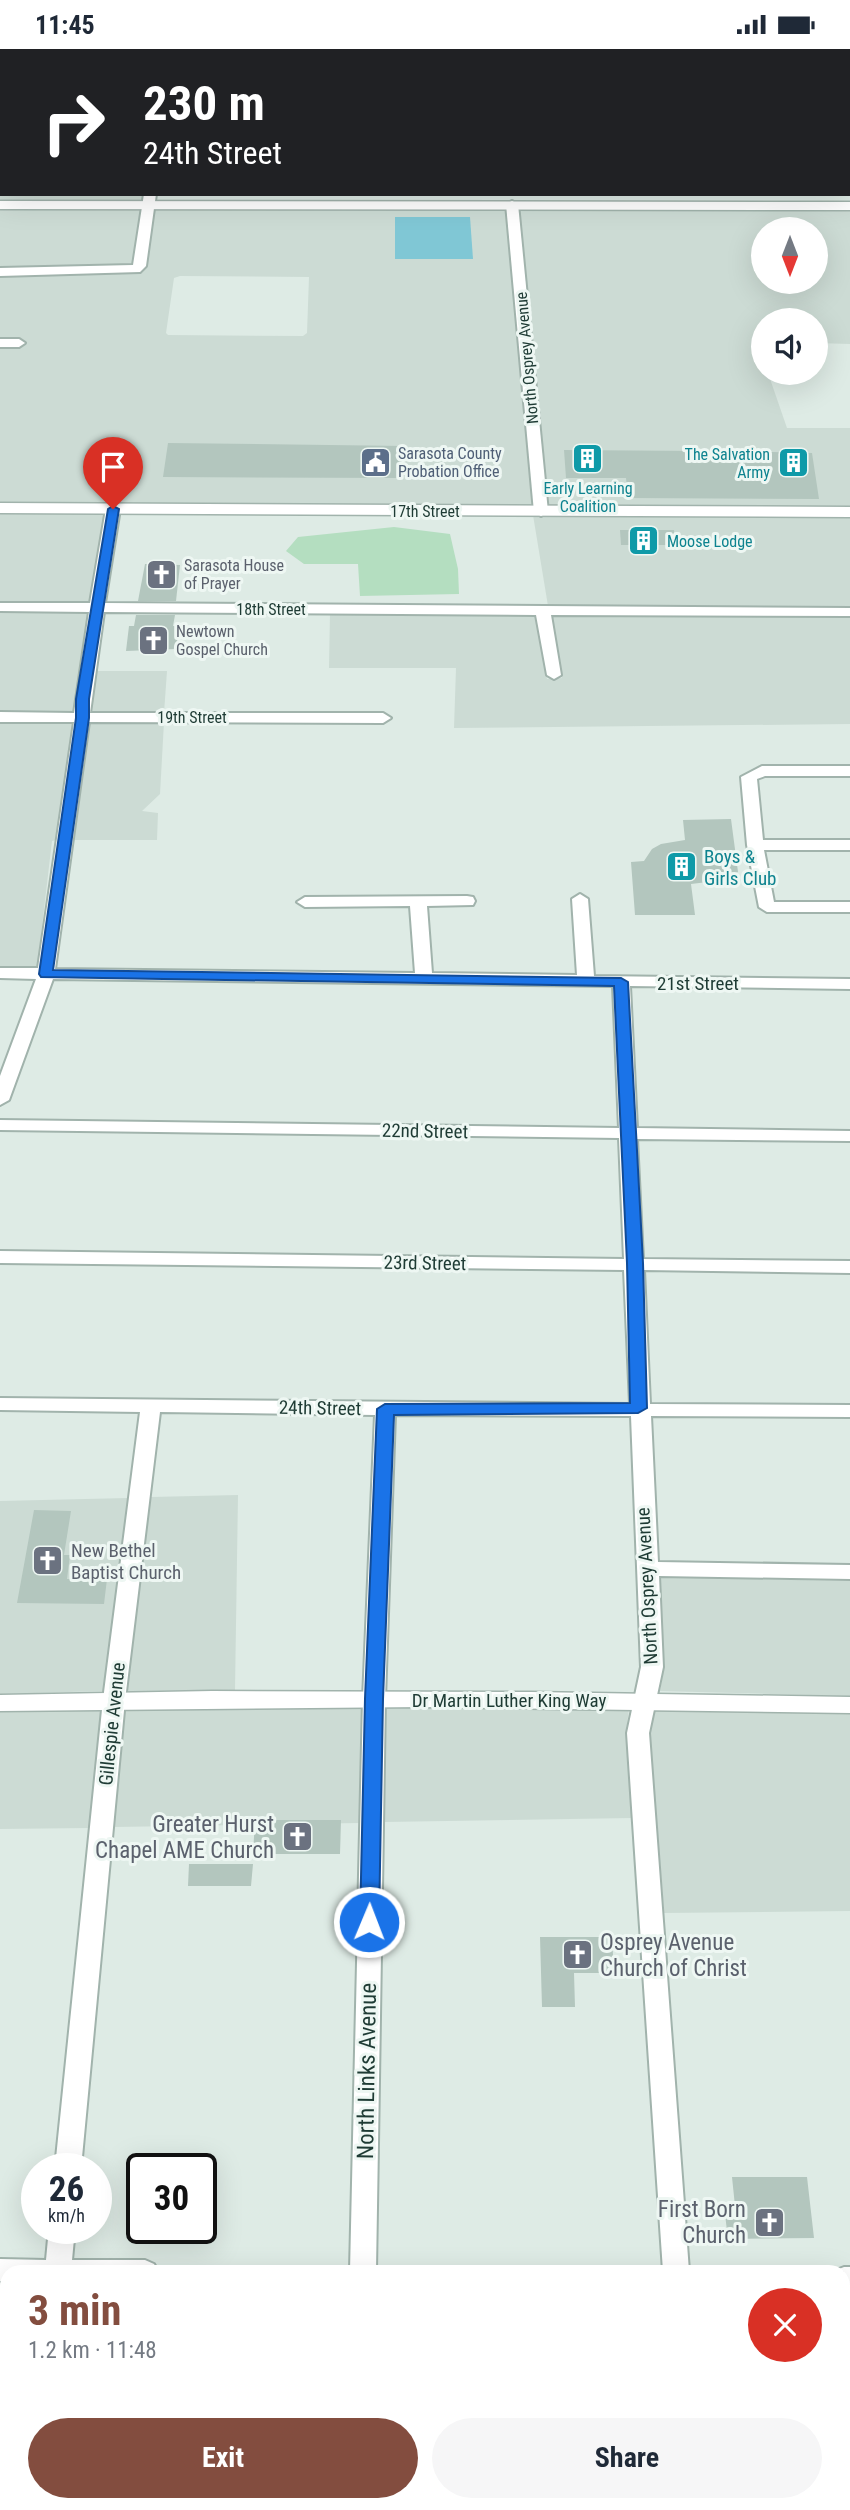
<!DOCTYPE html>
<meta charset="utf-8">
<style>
:root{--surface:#fff;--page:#f6f6f7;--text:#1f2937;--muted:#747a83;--accent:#834d3f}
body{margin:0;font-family:"Roboto Condensed",sans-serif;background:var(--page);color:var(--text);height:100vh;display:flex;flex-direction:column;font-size:26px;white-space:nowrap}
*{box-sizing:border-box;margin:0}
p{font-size:23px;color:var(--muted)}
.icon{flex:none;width:38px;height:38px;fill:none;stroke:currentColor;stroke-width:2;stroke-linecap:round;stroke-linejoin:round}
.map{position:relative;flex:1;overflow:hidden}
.panel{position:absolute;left:0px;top:2216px;width:850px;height:247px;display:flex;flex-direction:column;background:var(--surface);border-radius:21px 21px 0 0;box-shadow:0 7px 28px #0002}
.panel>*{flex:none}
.banner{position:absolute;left:0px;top:0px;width:850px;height:147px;box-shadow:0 7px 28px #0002;background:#202124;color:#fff;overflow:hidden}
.needle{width:46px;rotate:180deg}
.controls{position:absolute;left:751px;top:168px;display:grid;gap:14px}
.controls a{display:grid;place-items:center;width:77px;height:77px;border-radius:50%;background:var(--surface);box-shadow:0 7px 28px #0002;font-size:35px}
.speed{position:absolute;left:21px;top:2104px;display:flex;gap:14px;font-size:35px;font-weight:700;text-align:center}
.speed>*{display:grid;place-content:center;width:91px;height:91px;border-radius:50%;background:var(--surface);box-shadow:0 7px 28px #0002;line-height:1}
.speed small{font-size:18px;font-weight:400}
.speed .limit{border:4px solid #111;border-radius:10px;background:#fff;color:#111}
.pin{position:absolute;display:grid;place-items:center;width:60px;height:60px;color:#fff;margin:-72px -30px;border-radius:50% 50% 50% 0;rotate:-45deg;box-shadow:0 0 7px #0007}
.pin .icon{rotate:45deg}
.me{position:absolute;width:77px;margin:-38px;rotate:1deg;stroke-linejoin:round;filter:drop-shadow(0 0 5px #0008)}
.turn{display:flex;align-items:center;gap:24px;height:147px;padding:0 28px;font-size:32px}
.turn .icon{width:91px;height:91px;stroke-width:2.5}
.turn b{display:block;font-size:49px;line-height:60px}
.round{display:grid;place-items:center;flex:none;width:74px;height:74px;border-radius:37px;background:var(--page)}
.head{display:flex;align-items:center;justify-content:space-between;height:119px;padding:0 28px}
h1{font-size:42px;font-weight:700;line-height:52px;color:var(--accent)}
.cta{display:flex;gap:14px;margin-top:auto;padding:14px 28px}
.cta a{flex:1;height:80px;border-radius:42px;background:var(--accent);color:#fff;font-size:28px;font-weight:700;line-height:80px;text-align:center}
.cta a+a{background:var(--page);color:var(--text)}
.status{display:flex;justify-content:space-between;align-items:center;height:49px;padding:0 35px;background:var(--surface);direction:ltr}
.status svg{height:19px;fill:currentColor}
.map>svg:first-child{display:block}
.built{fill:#ccdbd4;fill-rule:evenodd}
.green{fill:#b4dec0}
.water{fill:#80c7d5}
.building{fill:#b3c6be}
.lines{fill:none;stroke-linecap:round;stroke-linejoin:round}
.minor-casing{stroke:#a1b3ac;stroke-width:4}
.tertiary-casing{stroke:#a1b3ac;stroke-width:3}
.minor{fill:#fff;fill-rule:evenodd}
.tertiary{fill:#fff;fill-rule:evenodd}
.route{fill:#1a73e8;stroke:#114b97;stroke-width:2}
.labels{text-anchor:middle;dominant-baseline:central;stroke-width:6;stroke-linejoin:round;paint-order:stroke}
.far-street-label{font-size:16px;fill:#1e3b34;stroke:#eef7f3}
.far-service-label{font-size:16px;fill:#4e5e75;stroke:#eef7f3;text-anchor:start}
.far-culture-label{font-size:16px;fill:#0d838f;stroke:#eef7f3;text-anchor:end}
.far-worship-label{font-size:16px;fill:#5b616d;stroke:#eef7f3;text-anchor:start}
.culture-label{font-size:19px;fill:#0d838f;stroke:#eef7f3;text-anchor:start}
.street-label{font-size:19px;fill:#1e3b34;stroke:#eef7f3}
.worship-label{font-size:19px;fill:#5b616d;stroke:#eef7f3;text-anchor:start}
.near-worship-label{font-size:23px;fill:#5b616d;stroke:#eef7f3;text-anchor:end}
.near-street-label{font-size:23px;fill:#1e3b34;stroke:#eef7f3}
</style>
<div class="status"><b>11:45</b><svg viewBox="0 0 49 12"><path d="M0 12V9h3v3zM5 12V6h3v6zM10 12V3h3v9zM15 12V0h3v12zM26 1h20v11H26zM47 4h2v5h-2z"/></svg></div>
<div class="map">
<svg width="850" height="2461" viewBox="0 0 850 2461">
<rect width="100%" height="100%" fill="#deebe5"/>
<!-- built -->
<g class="built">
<path d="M0 38 2 145H144L143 153 0 154Z"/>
<path d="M142 158 133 217 0 220V159Z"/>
<path d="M154 158H506L534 459 0 456V297H24L26 292 0 291V225L138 224 146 217ZM180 227 309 228 307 284 303 287 168 286 166 284 174 229Z"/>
<path d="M518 158 850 159V295L816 294V271H763V294H758L763 309V324H768L787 379H850V460L548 459ZM763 180H816V233H763Z"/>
<path d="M0 463 105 464 89 555H0Z"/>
<path d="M533 466 850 467V559L548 557Z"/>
<path d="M0 562 88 563 74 665 0 664Z"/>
<path d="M330 564 536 565 547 630 562 629 552 565 850 567V675L454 679 456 619H329Z"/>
<path d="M95 622H167L164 664 91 665Z"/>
<path d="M0 672 73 673 56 791 52 792 37 920 0 919Z"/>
<path d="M90 673H164L160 745 142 762 158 764 157 791H73Z"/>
<path d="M238 1446 235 1641 127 1642 151 1448Z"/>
<path d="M128 1449 103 1642 0 1645V1452Z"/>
<path d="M659 1528 850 1532V1647L660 1642 664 1619Z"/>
<path d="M362 1659 359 1774 114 1778 125 1660Z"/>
<path d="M386 1659 629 1660 626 1684 632 1769 384 1773Z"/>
<path d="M101 1660 89 1779 0 1780V1663Z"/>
<path d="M653 1660 850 1665V1862L664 1864 650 1685Z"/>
</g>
<!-- green -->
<g class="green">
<path d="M183 0H519V2H182Z"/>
<path d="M394 478 450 485 458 520 459 545 360 547 358 515H304L286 502 298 488Z"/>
</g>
<!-- water -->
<path class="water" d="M395 168H470L473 210H395Z"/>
<!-- building -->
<g class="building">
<path d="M168 394 404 397 403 429 163 428Z"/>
<path d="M564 401 700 402 702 411H733L732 402 812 404 819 450 628 449 626 429H566Z"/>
<path d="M620 481H674L676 496H621Z"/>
<path d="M145 515 180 516 176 552H138Z"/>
<path d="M136 566H175L173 577H179L176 600 126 602 129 577H134Z"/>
<path d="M731 770 738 823 716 832 691 835 695 866H635L631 813 644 812 652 800 661 795 685 791 683 771Z"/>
<path d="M34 1461 71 1462 64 1506H70L67 1530H107L104 1555 17 1554Z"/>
<path d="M255 1771H341L340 1805H253Z"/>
<path d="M189 1815H253L251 1837H188Z"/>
<path d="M540 1888H612L614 1924H574L575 1958H542Z"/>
<path d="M732 2128H807L814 2189 728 2190 724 2157H735Z"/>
</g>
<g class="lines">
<defs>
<g id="minor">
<path d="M701 0H723L700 2Z"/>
<rect x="834" y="0" width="10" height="2"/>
<rect x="849" y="14" width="1" height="6"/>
<rect x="0" y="32" width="2" height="6"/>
<rect x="849" y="34" width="1" height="10"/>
<path d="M144 145H156L146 217 140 223 0 227V219L133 216Z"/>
<path d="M512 152 518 155 548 463 541 467 534 463 506 155Z"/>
<path d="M0 290H19L25 294 19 298H0Z"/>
<path d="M113 456 120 460 105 554 850 559V567L551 566 561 626 554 630 547 626 536 566 104 563 90 664H383L391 669 383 674 89 673 55 920 415 924 410 857 305 858 297 853 305 848 467 847 473 848 475 852 473 856 427 857 432 924 577 926 572 850 580 845 588 850 594 927 850 930V940L630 937 637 1079 850 1082V1092L637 1090 643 1210 850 1212V1224L644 1221 650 1355 850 1356V1368L651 1367 658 1513 850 1516V1530L659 1527 663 1618 649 1684 689 2222H663L627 1684 641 1618 631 1367 395 1366 385 1650 376 2222H350L363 1650 375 1366 160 1363 125 1651 81 2119H55L103 1651 140 1363 0 1361V1349L630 1355 624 1221 0 1214V1202L624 1210 619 1089 0 1081V1071L619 1079 613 937 53 930 9 1051 0 1056V1027L36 930 0 929V919H38L74 673H0V663L74 664 89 563 0 562V554H90L106 460Z"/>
<path d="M762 717H850V727H765L757 730 763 791H850V801H764L774 853H850V863H767L759 858 747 796 741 728Z"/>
<path d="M49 2179H75L72 2211H145L154 2215 158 2222H7V2232H0V2210L46 2211Z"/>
<path d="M844 2218H850V2240L844 2239V2222H834Z"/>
<path d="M22 2455H50L49 2461H21Z"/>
<rect x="346" y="2455" width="28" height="6"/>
<rect x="679" y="2455" width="28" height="6"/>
</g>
<g id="tertiary">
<path d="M0 152 850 153V161L0 160Z"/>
<path d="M0 454 850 458V468L0 464Z"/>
<path d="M212 1642 531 1643 850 1648V1664L425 1658 0 1662V1646Z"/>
</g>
</defs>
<!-- minor casing -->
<use href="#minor" class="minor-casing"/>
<!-- tertiary casing -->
<use href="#tertiary" class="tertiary-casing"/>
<!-- minor -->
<use href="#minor" class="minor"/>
<!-- tertiary -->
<use href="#tertiary" class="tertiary"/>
</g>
<!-- route -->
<path class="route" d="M113 457 119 460 89 650V669L53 921 621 929 628 933 643 1214 647 1359 638 1364 394 1366 383 1650 379 1873 376 1878H362L360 1873 365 1650 377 1360 385 1355 630 1354 627 1214 614 937 41 928 39 925 76 669V650L108 460Z"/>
<!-- icons -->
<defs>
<symbol id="building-square" viewBox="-11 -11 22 22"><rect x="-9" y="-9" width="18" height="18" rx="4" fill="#0f9aa8" stroke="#eef7f3"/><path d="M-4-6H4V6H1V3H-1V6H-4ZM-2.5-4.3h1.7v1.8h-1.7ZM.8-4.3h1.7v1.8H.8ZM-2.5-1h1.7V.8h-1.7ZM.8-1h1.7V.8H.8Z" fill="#fff"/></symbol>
<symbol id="civic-square" viewBox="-11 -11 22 22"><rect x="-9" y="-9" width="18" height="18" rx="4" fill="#5c6f8a" stroke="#eef7f3"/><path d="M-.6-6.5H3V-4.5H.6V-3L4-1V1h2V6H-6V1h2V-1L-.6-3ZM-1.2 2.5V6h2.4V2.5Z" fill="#fff"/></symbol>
<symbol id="church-square" viewBox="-11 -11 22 22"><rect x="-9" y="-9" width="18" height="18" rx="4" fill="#6b7280" stroke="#eef7f3"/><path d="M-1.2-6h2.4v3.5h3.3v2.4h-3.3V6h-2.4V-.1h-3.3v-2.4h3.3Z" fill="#fff"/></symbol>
</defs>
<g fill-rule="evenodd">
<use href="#building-square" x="570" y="392" width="35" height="35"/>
<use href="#civic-square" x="358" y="396" width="35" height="35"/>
<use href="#building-square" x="776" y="396" width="35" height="35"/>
<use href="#building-square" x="626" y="474" width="35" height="35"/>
<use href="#church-square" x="144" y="508" width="35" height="35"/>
<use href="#church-square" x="136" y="574" width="35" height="35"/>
<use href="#building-square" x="664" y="800" width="35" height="35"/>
<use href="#church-square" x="30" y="1494" width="35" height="35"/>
<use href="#church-square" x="280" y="1770" width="35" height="35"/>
<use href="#church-square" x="560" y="1888" width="35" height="35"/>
<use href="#church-square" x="752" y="2156" width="35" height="35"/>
</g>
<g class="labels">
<!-- far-street labels -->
<g class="far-street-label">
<text transform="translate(527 309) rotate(-95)">North Osprey Avenue</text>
<text x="425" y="462">17th Street</text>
<text x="271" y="560">18th Street</text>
<text x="192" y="668">19th Street</text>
</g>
<!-- far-service labels -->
<g class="far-service-label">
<text x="398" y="404">Sarasota County<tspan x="398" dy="18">Probation Office</tspan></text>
</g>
<!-- far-culture labels -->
<g class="far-culture-label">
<text x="770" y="405">The Salvation<tspan x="770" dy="18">Army</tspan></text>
<text x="588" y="439" text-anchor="middle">Early Learning<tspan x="588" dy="18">Coalition</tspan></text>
<text x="667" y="492" text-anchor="start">Moose Lodge</text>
</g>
<!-- far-worship labels -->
<g class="far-worship-label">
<text x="184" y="516">Sarasota House<tspan x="184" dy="18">of Prayer</tspan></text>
<text x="176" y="582">Newtown<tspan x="176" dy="18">Gospel Church</tspan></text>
</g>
<!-- culture labels -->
<g class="culture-label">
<text x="704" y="807">Boys &amp;<tspan x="704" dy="22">Girls Club</tspan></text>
</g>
<!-- street labels -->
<g class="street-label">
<text x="698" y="934">21st Street</text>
<text transform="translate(425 1082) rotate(1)">22nd Street</text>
<text transform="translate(425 1214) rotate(1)">23rd Street</text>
<text transform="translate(320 1359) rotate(1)">24th Street</text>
<text transform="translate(647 1537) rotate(-93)">North Osprey Avenue</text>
<text x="509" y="1651">Dr Martin Luther King Way</text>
<text transform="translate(112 1675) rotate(-84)">Gillespie Avenue</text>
</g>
<!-- worship labels -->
<g class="worship-label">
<text x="71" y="1501">New Bethel<tspan x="71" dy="22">Baptist Church</tspan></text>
</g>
<!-- near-worship labels -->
<g class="near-worship-label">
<text x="274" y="1775">Greater Hurst<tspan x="274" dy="26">Chapel AME Church</tspan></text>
<text x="600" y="1893" text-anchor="start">Osprey Avenue<tspan x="600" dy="26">Church of Christ</tspan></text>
<text x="746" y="2160">First Born<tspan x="746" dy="26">Church</tspan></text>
</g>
<!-- near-street labels -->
<g class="near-street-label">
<text transform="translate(367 2022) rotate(-89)">North Links Avenue</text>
</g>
</g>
</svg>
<div class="controls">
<a><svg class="needle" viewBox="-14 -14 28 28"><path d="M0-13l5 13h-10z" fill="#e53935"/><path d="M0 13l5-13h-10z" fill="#747a83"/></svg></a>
<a><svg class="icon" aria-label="sound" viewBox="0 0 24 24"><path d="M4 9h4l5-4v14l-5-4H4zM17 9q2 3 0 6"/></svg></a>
</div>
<div class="speed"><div>26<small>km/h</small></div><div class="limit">30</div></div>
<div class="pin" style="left:113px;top:460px;background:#d93025"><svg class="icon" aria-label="arrive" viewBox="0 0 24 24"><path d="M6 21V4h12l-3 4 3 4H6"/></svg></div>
<svg class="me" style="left:369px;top:1873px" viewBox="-20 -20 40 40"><circle r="17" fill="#1a73e8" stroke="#fff" stroke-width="3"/><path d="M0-11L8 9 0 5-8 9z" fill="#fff"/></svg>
<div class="banner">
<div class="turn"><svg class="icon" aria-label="right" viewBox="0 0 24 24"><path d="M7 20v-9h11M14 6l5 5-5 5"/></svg><div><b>230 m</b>24th Street</div></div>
</div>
<section class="panel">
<div class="head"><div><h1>3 min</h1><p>1.2 km · 11:48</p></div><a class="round" style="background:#d93025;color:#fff"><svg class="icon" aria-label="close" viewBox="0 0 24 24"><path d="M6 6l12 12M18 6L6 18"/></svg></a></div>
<div class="cta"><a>Exit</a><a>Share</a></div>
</section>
</div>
